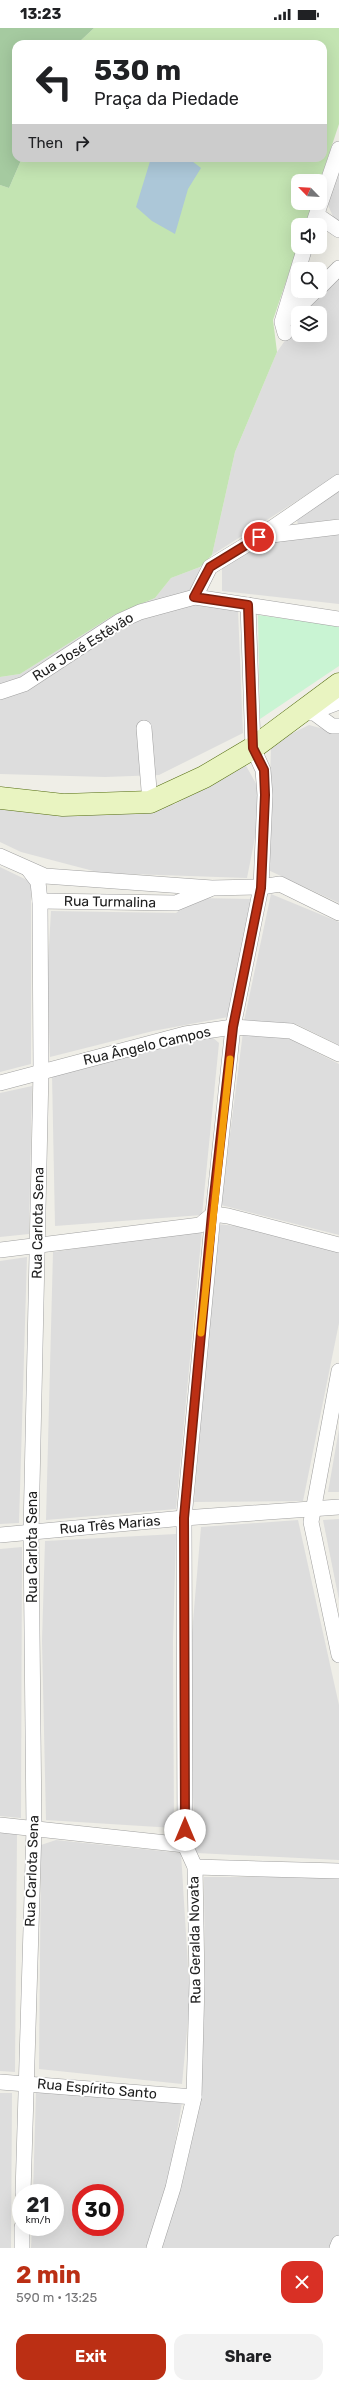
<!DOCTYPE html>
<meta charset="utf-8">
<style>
:root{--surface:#fff;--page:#f2f2f2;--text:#202124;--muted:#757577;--accent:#bb2f14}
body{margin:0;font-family:Rubik,sans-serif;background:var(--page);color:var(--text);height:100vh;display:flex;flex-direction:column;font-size:15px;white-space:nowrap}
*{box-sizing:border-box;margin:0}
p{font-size:13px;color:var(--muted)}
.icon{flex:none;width:22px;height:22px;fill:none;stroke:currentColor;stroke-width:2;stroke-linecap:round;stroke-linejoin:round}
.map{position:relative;height:2220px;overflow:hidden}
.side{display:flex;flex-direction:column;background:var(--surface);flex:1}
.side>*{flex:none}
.guide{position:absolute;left:12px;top:12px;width:315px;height:122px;border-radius:12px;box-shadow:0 4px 16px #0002;background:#fff;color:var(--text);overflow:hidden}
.needle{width:26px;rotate:295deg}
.tools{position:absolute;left:291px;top:146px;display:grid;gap:8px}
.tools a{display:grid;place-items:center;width:36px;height:36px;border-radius:8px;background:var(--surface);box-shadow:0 4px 16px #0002;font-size:20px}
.speed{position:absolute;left:12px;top:2156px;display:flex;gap:8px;font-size:20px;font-weight:700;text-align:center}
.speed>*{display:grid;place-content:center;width:52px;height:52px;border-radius:50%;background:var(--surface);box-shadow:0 4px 16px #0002;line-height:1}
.speed small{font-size:10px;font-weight:400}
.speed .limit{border:6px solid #d22;background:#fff;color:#111}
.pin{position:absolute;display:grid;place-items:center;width:34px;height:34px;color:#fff;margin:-17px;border:2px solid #fff;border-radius:50%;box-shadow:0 1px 4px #0007}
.me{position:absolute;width:44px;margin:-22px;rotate:0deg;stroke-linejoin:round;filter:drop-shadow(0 0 3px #0008)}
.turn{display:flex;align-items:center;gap:14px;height:84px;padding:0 16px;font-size:18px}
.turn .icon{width:52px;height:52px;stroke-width:2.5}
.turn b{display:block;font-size:28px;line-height:34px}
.then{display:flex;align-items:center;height:38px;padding:0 16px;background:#0003;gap:8px;font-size:15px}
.round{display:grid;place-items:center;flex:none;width:42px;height:42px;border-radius:12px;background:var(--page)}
.overview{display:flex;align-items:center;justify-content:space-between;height:68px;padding:0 16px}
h1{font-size:24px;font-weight:700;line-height:30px;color:var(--accent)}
.primary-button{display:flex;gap:8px;margin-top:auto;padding:8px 16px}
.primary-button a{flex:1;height:46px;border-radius:12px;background:var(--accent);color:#fff;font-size:16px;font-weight:700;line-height:46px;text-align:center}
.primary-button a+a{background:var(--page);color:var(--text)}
.status{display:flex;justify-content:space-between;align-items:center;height:28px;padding:0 20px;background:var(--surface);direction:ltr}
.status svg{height:11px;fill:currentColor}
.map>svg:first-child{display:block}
.residential{fill:#ddd;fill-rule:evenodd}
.grass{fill:#c3e4b2}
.forest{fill:#a5caa0}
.park{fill:#c9f4d3}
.water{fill:#acc7d8}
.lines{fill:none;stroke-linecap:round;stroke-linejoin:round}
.street-casing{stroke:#a1a1a1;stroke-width:16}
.secondary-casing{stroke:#546d10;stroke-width:23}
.street{stroke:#fff;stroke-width:15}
.secondary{stroke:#e9f4c1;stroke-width:22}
.route-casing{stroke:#7a1f0d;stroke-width:10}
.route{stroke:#bb2f14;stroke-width:7}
.slow{stroke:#f59e0b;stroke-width:7}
.labels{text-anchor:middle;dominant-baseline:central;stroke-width:4;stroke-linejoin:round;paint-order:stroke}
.street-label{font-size:14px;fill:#202020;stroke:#fff}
</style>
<div class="status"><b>13:23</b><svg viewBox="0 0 49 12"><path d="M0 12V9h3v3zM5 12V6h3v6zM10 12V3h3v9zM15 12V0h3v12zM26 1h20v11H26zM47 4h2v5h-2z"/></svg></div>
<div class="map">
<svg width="339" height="2220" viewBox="0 0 339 2220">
<rect width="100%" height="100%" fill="#efeee7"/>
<!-- residential -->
<g class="residential">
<path d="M339 142V193L334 191 328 177Z"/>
<path d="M339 248V446L212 527 235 424 277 324 298 294V307H320V285H304Z"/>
<path d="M339 460V491L298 496 296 489Z"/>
<path d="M339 505V576L222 563V537L264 513Z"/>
<path d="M200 539 196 576 238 582 243 705 159 747 105 749 0 746V649L20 646 114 587 155 570 171 550Z"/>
<path d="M309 697 339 705V875L268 842 271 716Z"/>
<path d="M245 736 258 759 259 790 247 850 101 845 21 824 0 814V780L102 784 175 776Z"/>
<path d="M0 839 31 854V1036L0 1044Z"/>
<path d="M271 866 339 894V1017L296 996 244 993Z"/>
<path d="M196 870 252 871 228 989 153 1003 50 1029 47 951 51 883 176 885Z"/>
<path d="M243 1004 290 1011 339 1036V1207L221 1177Z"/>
<path d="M212 1009 219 1015 202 1187 55 1198 52 1046 123 1027Z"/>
<path d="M32 1058 29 1206 0 1209V1065Z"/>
<path d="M217 1196 256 1200 339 1222V1295L303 1473 194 1474Z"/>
<path d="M202 1202 176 1481 46 1492 53 1224Z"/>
<path d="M27 1229 19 1495 0 1496V1233Z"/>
<path d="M339 1401V1464H328Z"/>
<path d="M339 1491V1572L323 1492Z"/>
<path d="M298 1492 339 1677V1832L196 1825 191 1731 192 1605 201 1499Z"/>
<path d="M176 1506 173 1613 174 1800 46 1792 42 1613 45 1513Z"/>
<path d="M22 1519 21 1790 0 1788V1521Z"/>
<path d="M0 1804 17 1805 15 2044 0 2043Z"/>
<path d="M56 1812 181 1825 190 1971 182 2056 39 2041 41 1817Z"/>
<path d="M204 1849H339V2220H161L185 2144 201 2066 205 1961Z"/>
<path d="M36 2064 182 2074 166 2169 148 2220H31L32 2199H55V2165H33ZM81 2165H115V2199H81Z"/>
<path d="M0 2065H12L11 2220H0Z"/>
</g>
<!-- grass -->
<path class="grass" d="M94 0H339V96L320 153H298V175H313L305 197H298V218L273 292 277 324 235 424 212 527 200 539 171 550 155 570 114 587 20 646 0 649V157L9 160 22 130H323V16H77Z"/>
<!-- forest -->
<path class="forest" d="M0 0H94L77 16H16V130H22L9 160 0 157Z"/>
<!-- park -->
<path class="park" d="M258 587 339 598V638L260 691Z"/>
<!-- water -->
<path class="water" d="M151 130H188L201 140 188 161 175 206 152 193 136 179Z"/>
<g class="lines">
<defs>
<g id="street">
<path d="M317 187 339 202"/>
<path d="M313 197 339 121"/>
<path d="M320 259 339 240"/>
<path d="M283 294 315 263"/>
<path d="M285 305 282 294 305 219"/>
<path d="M263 508 339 499"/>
<path d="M195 569 210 539 259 509 339 454"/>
<path d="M0 664 24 656 120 593 140 584 195 569 339 591"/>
<path d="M313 684 332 698H339"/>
<path d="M310 685 339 674"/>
<path d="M144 700 150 774"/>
<path d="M0 828 45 848 212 860 261 859 280 856 339 885"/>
<path d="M40 873 176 875 210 861"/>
<path d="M0 1055 185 1006 233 999 291 1003 339 1026"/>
<path d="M0 1222 200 1197 213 1186 228 1188 339 1217"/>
<path d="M339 1343 311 1494 339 1627"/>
<path d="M0 1507 184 1490 339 1479"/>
<path d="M0 1797 185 1817"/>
<path d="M195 1839 339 1843"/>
<path d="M0 2054 194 2069"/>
<path d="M23 2165 34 1801 31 1504 41 1043 40 873 38 854 29 842"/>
<path d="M22 2220V2199"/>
<path d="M154 2220 173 2160 194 2069 197 1955 195 1839 185 1817 184 1490 213 1186 233 999 261 859 265 767 263 742 253 720 248 577"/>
<path d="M337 2220 339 2215"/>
</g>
<path id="secondary" d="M0 770 63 777 150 774 204 749 253 720 339 656"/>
</defs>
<!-- street casing -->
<use href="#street" class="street-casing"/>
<!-- secondary casing -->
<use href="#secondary" class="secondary-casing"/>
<!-- street -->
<use href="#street" class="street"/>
<!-- secondary -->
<use href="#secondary" class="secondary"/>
</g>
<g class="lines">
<defs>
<path id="route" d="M185 1802 184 1490 212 1186 233 999 261 860 265 767 264 742 253 720 248 577 194 569 210 539 259 509"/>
</defs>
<!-- route casing -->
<use href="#route" class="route-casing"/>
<!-- route -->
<use href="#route" class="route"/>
<!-- slow -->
<path class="slow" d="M201 1305 230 1031"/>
</g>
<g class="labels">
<!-- street labels -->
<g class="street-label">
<text transform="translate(83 619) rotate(-32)">Rua José Estêvão</text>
<text transform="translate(110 874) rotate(1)">Rua Turmalina</text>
<text transform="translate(147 1018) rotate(-13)">Rua Ângelo Campos</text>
<text transform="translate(38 1195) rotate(-89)">Rua Carlota Sena</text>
<text transform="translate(110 1497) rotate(-5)">Rua Três Marias</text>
<text transform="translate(32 1519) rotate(-90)">Rua Carlota Sena</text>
<text transform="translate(32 1843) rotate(-88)">Rua Carlota Sena</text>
<text transform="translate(195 1912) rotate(-91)">Rua Geralda Novata</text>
<text transform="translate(97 2061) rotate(5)">Rua Espírito Santo</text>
</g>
</g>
</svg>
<div class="tools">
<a><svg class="needle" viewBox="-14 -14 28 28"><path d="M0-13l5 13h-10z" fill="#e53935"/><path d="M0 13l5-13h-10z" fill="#757577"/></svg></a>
<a><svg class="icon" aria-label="sound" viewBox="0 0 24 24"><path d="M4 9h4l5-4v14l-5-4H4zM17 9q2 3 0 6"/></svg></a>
<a><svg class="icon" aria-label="search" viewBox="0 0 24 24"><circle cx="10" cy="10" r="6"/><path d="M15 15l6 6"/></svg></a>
<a><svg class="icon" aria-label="layers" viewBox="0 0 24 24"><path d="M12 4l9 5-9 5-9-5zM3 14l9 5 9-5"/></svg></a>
</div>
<div class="speed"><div>21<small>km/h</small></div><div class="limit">30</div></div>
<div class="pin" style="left:259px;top:509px;background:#d93025"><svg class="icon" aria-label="arrive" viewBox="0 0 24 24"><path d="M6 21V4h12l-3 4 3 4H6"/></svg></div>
<svg class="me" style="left:185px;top:1802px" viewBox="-20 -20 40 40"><circle r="19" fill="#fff"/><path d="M0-13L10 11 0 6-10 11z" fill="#bb2f14"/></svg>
<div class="guide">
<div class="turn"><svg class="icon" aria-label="left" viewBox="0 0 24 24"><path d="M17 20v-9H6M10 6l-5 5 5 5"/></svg><div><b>530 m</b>Praça da Piedade</div></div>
<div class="then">Then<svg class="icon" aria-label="right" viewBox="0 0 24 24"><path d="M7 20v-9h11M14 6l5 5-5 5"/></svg></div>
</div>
</div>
<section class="side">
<div class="overview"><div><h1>2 min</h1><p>590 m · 13:25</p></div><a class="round" style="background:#d93025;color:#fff"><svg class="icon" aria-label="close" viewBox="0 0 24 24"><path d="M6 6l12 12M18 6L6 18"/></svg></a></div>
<div class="primary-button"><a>Exit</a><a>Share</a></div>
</section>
